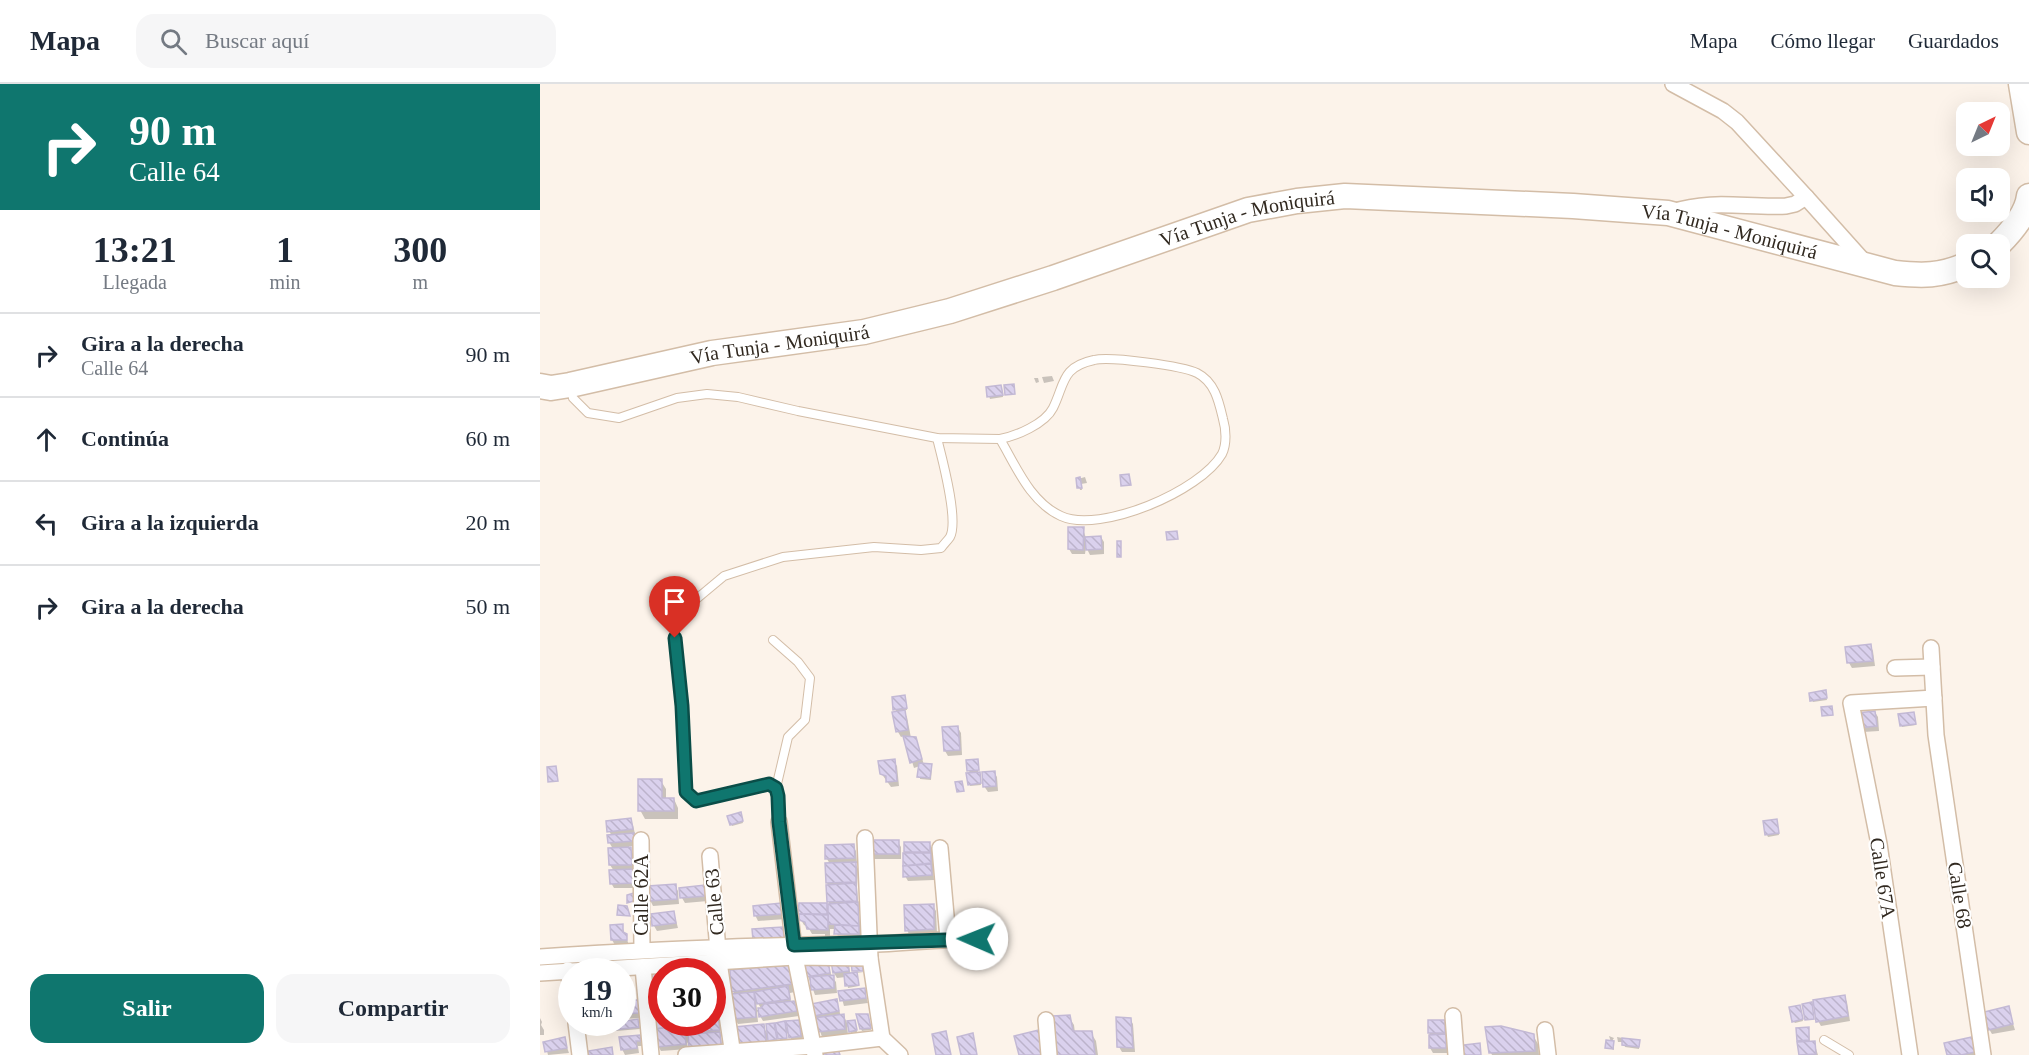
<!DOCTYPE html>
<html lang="es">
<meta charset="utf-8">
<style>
:root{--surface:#fff;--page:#f6f6f7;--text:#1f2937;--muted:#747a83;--line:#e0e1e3;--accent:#0f766e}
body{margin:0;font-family:Georgia,serif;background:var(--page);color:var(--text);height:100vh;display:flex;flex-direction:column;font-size:22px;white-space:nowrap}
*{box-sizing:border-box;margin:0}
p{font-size:20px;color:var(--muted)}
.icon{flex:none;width:33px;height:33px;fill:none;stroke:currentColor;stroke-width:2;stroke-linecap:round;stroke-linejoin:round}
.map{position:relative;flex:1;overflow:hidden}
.panel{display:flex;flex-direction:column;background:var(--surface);width:540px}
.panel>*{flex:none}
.hud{background:#0f766e;color:#fff;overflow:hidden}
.needle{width:39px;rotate:43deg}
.buttons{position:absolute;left:1416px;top:18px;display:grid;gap:12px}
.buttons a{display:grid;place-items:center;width:54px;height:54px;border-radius:12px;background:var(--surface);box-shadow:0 6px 24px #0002;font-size:30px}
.speed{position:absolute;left:18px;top:874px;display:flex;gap:12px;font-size:30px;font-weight:700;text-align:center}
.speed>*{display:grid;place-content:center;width:78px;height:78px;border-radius:50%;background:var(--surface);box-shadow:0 6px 24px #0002;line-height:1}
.speed small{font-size:15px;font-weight:400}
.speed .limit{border:9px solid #d22;background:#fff;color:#111}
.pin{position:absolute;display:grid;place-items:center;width:51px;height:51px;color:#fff;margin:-62px -26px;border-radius:50% 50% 50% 0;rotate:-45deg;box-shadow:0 0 6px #0007}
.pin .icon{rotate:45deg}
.me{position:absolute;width:66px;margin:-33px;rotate:271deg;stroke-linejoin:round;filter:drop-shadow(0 0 4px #0008)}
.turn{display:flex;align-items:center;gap:21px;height:126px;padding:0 30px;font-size:27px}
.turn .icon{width:78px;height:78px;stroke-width:2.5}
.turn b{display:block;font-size:42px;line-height:51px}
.eta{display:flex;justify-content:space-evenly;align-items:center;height:102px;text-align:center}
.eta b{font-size:36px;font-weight:700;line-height:42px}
.action{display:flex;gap:12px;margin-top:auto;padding:12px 30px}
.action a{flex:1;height:69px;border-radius:18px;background:var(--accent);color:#fff;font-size:24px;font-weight:700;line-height:69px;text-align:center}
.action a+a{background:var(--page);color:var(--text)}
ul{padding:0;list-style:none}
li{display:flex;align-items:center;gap:18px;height:84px;padding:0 30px;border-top:2px solid var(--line)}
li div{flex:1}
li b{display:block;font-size:22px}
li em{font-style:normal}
header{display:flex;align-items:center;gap:36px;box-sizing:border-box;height:84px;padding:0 30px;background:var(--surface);border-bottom:2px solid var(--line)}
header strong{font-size:28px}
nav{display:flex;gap:33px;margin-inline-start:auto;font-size:21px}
.search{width:420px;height:54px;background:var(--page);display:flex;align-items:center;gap:15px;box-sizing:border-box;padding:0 21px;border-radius:18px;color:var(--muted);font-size:22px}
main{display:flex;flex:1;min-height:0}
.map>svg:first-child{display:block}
.shadow{fill:#0003;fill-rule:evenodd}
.building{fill:url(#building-back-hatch);stroke:#c3b9d5;stroke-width:1.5}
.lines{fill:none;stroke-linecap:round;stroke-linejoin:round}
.lane-casing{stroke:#d3bda7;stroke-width:10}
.street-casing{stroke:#d3bda7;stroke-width:18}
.primary-casing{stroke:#d3bda7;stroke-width:27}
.lane{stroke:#fff;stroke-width:8}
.street{stroke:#fff;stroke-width:15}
.primary{stroke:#fff;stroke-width:24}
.route-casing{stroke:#0a4d48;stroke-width:15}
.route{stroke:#0f766e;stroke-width:10}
.labels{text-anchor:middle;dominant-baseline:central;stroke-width:4.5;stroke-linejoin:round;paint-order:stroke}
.street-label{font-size:20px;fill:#312920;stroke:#fff}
</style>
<header>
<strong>Mapa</strong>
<div class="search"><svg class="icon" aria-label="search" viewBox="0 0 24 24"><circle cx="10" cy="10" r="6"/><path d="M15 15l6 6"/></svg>Buscar aquí</div>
<nav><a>Mapa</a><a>Cómo llegar</a><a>Guardados</a></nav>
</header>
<main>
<section class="panel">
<div class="hud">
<div class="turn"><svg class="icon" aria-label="right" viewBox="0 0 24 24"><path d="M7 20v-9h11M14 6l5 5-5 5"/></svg><div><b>90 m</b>Calle 64</div></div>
</div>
<div class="eta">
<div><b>13:21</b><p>Llegada</p></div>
<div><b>1</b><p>min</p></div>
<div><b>300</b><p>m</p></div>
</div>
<ul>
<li><svg class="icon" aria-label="right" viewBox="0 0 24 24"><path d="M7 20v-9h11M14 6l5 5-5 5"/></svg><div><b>Gira a la derecha</b><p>Calle 64</p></div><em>90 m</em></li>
<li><svg class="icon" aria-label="ahead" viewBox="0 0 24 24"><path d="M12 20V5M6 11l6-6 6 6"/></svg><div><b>Continúa</b></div><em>60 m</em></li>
<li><svg class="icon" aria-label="left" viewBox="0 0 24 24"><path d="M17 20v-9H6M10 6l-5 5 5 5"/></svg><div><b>Gira a la izquierda</b></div><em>20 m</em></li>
<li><svg class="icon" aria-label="right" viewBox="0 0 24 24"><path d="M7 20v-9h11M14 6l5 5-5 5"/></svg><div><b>Gira a la derecha</b></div><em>50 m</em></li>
</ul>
<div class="action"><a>Salir</a><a>Compartir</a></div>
</section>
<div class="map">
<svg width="1489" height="971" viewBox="0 0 1489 971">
<defs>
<pattern id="building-back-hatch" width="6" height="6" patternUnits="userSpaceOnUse" patternTransform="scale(1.5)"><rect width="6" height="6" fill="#dad1ed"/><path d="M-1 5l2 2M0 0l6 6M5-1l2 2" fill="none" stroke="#bcb3cb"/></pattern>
</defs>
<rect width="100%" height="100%" fill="#fcf3ea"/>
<!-- shadow -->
<g class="shadow">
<path d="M512 292 514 297 504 299 502 293Z"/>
<path d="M494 294H498L499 298 496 299Z"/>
<path d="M447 305H462L463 313 450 315Z"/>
<path d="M545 393 547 399 541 400 542 406H540L538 395Z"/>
<path d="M543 445 546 454 561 453 564 458V470L550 471 546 463 545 470H532L529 465Z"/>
<path d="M1330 561 1333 567 1335 582 1312 584 1309 579Z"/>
<path d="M1285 608 1287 616 1273 618 1272 616Z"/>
<path d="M365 612 367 626H363L367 633 371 654H375L378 660 384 681H391L392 683 391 696 380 695V682L374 684 364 652 361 653 358 648 357 629 355 625Z"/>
<path d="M1335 628 1338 633 1339 647 1323 648 1320 643Z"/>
<path d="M1374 629 1376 641 1362 643 1361 641Z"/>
<path d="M418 644 421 649 422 671 408 672 405 667Z"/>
<path d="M354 677 357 682 359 702 351 703 341 689Z"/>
<path d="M438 678V688L441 701 430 702 431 690 429 687Z"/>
<path d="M454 688 457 693 458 707 448 708 444 702Z"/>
<path d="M121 697 126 705V715H134L138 724V735H105L100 726Z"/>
<path d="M201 732 203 739 192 742 191 740Z"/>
<path d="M90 735 93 741 95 750H93L96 762H89L93 770 97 804H74L71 799 74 787 70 781V765H73L69 758 72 752 69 747Z"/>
<path d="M1237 739 1239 751 1228 753 1227 751Z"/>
<path d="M358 758 361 763V775H334L331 770Z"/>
<path d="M365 759H389L392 764 394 796 368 797 365 792Z"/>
<path d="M313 762 316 767 317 779H315L318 785 317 803 321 855 274 858V853H285V850H272L268 843 264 841 261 836 260 820 286 821 289 826V802L287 799 290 780 287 775ZM290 845H296L298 853H290Z"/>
<path d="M135 802 138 807 139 820 113 822 110 816Z"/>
<path d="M164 803 168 817 145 819 142 814 141 805Z"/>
<path d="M241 821 244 826 245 835 218 837 215 831Z"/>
<path d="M393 822 396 827 397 850 370 852 367 846Z"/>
<path d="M134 829 138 844 117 847 114 842Z"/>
<path d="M82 842 89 861H75L72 856Z"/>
<path d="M307 876 311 891 314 888H324L316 889 319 902 308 904 306 893 297 894 294 889Z"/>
<path d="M287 878 292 893 296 898 297 909 275 911 268 892Z"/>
<path d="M249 883 253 891 255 908 250 909 251 918 256 923 259 932 223 937 217 927 218 938 198 940 195 935V911L193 907ZM216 916 222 926H217Z"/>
<path d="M122 890V939H172L173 913 180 935H178L183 966 153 968 147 958 148 965 121 967 118 962 113 912ZM146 943 151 951H147Z"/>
<path d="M324 905 328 919 304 922 300 908Z"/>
<path d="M1304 912 1307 918 1310 937 1281 942 1278 937Z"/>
<path d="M82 917H99L101 934 82 935Z"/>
<path d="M296 917 301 932H304L307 939 315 938 317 948 311 949 307 942 308 950 282 953 275 932Z"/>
<path d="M1260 924 1263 937 1255 939 1253 937Z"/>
<path d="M1468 924 1475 946 1452 950 1449 945Z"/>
<path d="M529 933 534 941 535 949H551L556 957 558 971H519Z"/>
<path d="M0 934 2 938 1 941 4 946V951H0Z"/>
<path d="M329 934 331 946 322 947 321 945Z"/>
<path d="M590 935 593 940 595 968H582L579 963Z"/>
<path d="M98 937 100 945 76 947 75 945Z"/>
<path d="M258 937 261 943 263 957 253 958 246 947 247 956H240L239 954 244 939 249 947Z"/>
<path d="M889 938H904L907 943 908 969H893L890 964Z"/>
<path d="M45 939H51L49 942 69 940V944L48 946Z"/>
<path d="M223 942 228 951 234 943 237 957 230 958 227 952 228 963 201 965Z"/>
<path d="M1269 947 1270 959 1274 958 1278 971H1260L1258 957Z"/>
<path d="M993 951 998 960 999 971H952L951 969Z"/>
<path d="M1069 952 1074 954 1072 957 1074 961V966L1067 963 1071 958Z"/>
<path d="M99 953 103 962H98L99 969 85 971 82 965Z"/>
<path d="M1077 953 1099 957V965L1085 963 1084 958H1078Z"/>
<path d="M24 955 29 969 8 971 5 959Z"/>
<path d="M1431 955 1437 971H1408Z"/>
</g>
<!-- building -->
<g class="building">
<path d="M474 300 475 310 465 311 464 301Z"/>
<path d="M461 301 463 311 447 313 446 303Z"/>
<path d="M589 390 591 401 581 402 580 391Z"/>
<path d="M540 393 542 404H537L536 394Z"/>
<path d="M528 443H544L543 466 528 465Z"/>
<path d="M637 447 638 455 627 456 626 448Z"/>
<path d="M561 452 562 465 546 466 545 453Z"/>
<rect x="577" y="457" width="4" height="16"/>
<path d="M1331 560 1333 577 1307 579 1305 563Z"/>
<path d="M1286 606 1287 614 1270 617 1269 609Z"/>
<path d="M365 611 367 624 353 626 352 613Z"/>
<path d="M1292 622 1293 631 1282 632 1281 623Z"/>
<path d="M365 626 368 646 356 648 352 628Z"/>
<path d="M1335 627 1337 642 1318 644 1317 629Z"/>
<path d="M1374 628 1376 640 1360 642 1358 630Z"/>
<path d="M418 642 420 666 404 667 402 643Z"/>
<path d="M363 652 376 653 382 675 370 679Z"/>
<path d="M355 675 357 697 346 698V692L340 690 338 677Z"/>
<path d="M438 675 439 686 427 687 426 676Z"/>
<path d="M379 679 392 680 390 694 377 693Z"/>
<path d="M16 682 18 697 8 698 7 683Z"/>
<path d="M455 687 456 702 443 703 442 688Z"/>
<path d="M440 688 441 699 428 701 426 689Z"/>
<path d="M98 695H122V714H134V727H98Z"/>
<path d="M422 697 424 707 417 708 415 698Z"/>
<path d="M201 728 203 737 190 741 187 732Z"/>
<path d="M91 734 93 745 67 748 66 737Z"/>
<path d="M1237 735 1239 749 1225 751 1223 737Z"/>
<path d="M94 749V757L68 759 67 751Z"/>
<rect x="329" y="756" width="30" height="14"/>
<rect x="364" y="758" width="26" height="10"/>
<path d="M314 760 315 774 285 775V761Z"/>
<path d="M91 763 92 781H69L68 764Z"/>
<path d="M363 769H391V779L363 782Z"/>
<path d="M316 778V798L286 799 285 779Z"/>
<path d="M391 780 392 791 363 793V782Z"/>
<path d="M95 785V799L70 800 69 786Z"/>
<path d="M316 799 317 817 287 818 286 801Z"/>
<path d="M136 800 137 815 109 817 108 802Z"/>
<path d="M165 801 166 812 140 814 139 804Z"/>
<path d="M94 809 97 816 87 819V811Z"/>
<path d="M318 818 319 842 288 840V820Z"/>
<path d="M241 819 242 830 214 832 213 822Z"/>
<path d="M259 819H287V830H258Z"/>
<path d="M394 820V845L365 847 364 821Z"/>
<path d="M78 821 87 822 90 832 77 831Z"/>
<path d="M134 827 136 839 112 842 111 830Z"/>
<path d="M259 830 288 831V846L267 845 265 838 259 836Z"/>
<path d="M83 840V848L87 850V856H71L70 841Z"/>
<path d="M295 841 319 842V850H294Z"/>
<path d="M243 843 244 854 213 856 212 845Z"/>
<path d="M308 875 309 887 293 889 291 877Z"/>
<path d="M323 875V887H312L311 876Z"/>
<path d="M288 876 290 889 266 893 264 879Z"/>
<path d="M249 881 252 900 191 908 190 886Z"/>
<path d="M317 888 319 901 305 902 304 890Z"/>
<path d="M110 889H122V912H112Z"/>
<path d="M294 891V904L271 906 270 893Z"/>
<path d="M248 902 250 915 217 920 214 908Z"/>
<path d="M325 904 326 914 300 917 298 907Z"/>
<path d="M214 908 216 933 193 935 191 910Z"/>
<path d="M1305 911 1308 932 1276 938 1273 916Z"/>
<path d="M172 912H174L178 930 172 931Z"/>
<path d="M122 913V928H113L112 914Z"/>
<path d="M297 915 299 927 274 932 271 920Z"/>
<path d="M82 916H99V929L82 930Z"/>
<path d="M254 917 257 927 219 933 218 924H221L224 920Z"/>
<path d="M1272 918 1274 935 1265 936 1262 920Z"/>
<path d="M1260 921 1263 935 1252 938 1249 923Z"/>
<path d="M1469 922 1473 940 1448 946 1444 928Z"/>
<path d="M122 929V939H144L145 942 114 945 113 930Z"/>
<path d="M304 930 305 945 277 948 274 934Z"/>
<path d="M316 930H328L331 944 320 945Z"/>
<path d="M530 931 533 947H552L555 971H517L513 932Z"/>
<path d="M178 932 180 946 148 948 146 939H172V933Z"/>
<path d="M576 933 591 934 593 964 577 963Z"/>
<path d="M98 935 99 943 73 946V939Z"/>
<path d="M259 936 261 952 249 954 246 937Z"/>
<path d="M315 936 317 946 309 948 307 937Z"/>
<rect x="888" y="936" width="17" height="13"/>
<path d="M245 937 247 954 238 955 235 939Z"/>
<path d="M234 939 237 955 228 957 226 940Z"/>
<path d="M224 940 226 958 197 960 195 943Z"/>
<path d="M144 942 146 960 116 963 114 945Z"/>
<path d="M961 942 994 950 995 967 949 969 945 943Z"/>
<path d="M1269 943V956L1257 957 1256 944Z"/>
<path d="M499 946 504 971H479L474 952Z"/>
<path d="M406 947 411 971H396L392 950Z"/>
<path d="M180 948 181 961 149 963 148 950Z"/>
<path d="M433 949 437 971H421L417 953Z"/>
<path d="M906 950V964H889V951Z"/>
<path d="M100 951 101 957H96L97 964 81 966 79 953Z"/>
<path d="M25 953 27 964 5 968 3 958Z"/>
<path d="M1432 953 1435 968 1421 971H1407L1404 959Z"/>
<path d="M1082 954 1100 956 1099 963 1082 961Z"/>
<path d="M1066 956 1074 957 1073 965 1065 964Z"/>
<path d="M1275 957 1276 970 1259 971 1257 958Z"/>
<path d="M940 959 941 971H917L916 962Z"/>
<path d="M72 963 73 971H49L48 967Z"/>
<path d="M298 965 300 971H282L281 969Z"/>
</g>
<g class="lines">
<defs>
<g id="lane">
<path d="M31 303 33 314 48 329 79 334 137 314 167 310 198 313 258 327 397 354 460 355C476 352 505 340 513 324 525 300 521 283 554 276 570 272 643 282 657 289 675 298 679 318 683 335 686 345 687 360 682 370 661 407 560 450 521 432 490 418 476 382 460 355"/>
<path d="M233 556 258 578 270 594 265 636 248 653 236 704"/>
<path d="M239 738 238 712 236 704 229 701 156 717 146 708 142 622 135 554V536L154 517 184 492 243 473 334 463 381 466 401 464C404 460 408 456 410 453 419 436 402 374 397 354"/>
<path d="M1284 956 1309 971"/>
</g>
<g id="street">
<path d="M1266 113 1326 180"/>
<path d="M1132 128C1172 115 1205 124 1246 122L1255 120 1266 113 1197 38 1183 27 1133 0"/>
<path d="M1391 564 1396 651 1443 971"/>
<path d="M1355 584 1392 583"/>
<path d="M239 738 255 873 275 971"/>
<path d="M325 754 330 874 342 954 360 971"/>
<path d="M101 756 102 866"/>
<path d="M400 764 408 854"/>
<path d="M170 772 179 878 193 971"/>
<path d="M0 873C109 866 218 861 328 860 364 860 400 854 437 855"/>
<path d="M103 883 111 971"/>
<path d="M28 886 32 910"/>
<path d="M0 889 255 873 330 874"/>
<path d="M913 932 916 971"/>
<path d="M506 936 509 971"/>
<path d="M36 939 40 971"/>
<path d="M1005 946 1008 971"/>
<path d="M146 971 274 962 342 954"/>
<path d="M1370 971 1339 760 1311 619 1394 614"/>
</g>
<g id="primary">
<path d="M1481 0 1489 48"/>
<path d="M1459 160C1471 148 1487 129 1489 112"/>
<path id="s1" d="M0 302 11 304 30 301 172 269 324 248 410 227 513 194 708 126 757 117 805 112 1033 122 1128 129 1355 189C1383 192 1400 192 1426 181"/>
</g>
</defs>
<!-- lane casing -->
<use href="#lane" class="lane-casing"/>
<!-- street casing -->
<use href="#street" class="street-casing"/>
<!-- primary casing -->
<use href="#primary" class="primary-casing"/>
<!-- lane -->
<use href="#lane" class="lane"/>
<!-- street -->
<use href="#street" class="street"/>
<!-- primary -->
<use href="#primary" class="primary"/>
</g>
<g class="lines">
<defs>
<path id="route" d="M135 554 142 622 146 708 156 717 229 700 236 704 238 712 239 738 254 861 437 855"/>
</defs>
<!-- route casing -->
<use href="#route" class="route-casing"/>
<!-- route -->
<use href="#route" class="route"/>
</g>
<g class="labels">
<!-- street labels -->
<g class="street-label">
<text stroke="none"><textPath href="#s1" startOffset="730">Vía Tunja - Moniquirá</textPath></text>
<text stroke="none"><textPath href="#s1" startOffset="1218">Vía Tunja - Moniquirá</textPath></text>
<text stroke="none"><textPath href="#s1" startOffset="244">Vía Tunja - Moniquirá</textPath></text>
<text transform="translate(1343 794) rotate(81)">Calle 67A</text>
<text transform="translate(101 811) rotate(-90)">Calle 62A</text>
<text transform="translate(1420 811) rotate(81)">Calle 68</text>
<text transform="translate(174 818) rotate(-95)">Calle 63</text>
</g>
</g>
</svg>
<div class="buttons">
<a><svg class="needle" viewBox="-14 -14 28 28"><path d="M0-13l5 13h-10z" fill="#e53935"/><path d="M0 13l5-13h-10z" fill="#747a83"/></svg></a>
<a><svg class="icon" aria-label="sound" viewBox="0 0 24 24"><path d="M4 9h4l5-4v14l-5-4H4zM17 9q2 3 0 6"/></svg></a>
<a><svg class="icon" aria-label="search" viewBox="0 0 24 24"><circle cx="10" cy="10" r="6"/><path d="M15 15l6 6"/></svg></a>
</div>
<div class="speed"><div>19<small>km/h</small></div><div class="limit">30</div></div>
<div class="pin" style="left:135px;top:554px;background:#d93025"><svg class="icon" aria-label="arrive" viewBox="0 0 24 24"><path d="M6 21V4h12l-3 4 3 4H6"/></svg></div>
<svg class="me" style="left:437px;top:855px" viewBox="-20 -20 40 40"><circle r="19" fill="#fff"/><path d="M0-13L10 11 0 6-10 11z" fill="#0f766e"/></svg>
</div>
</main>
